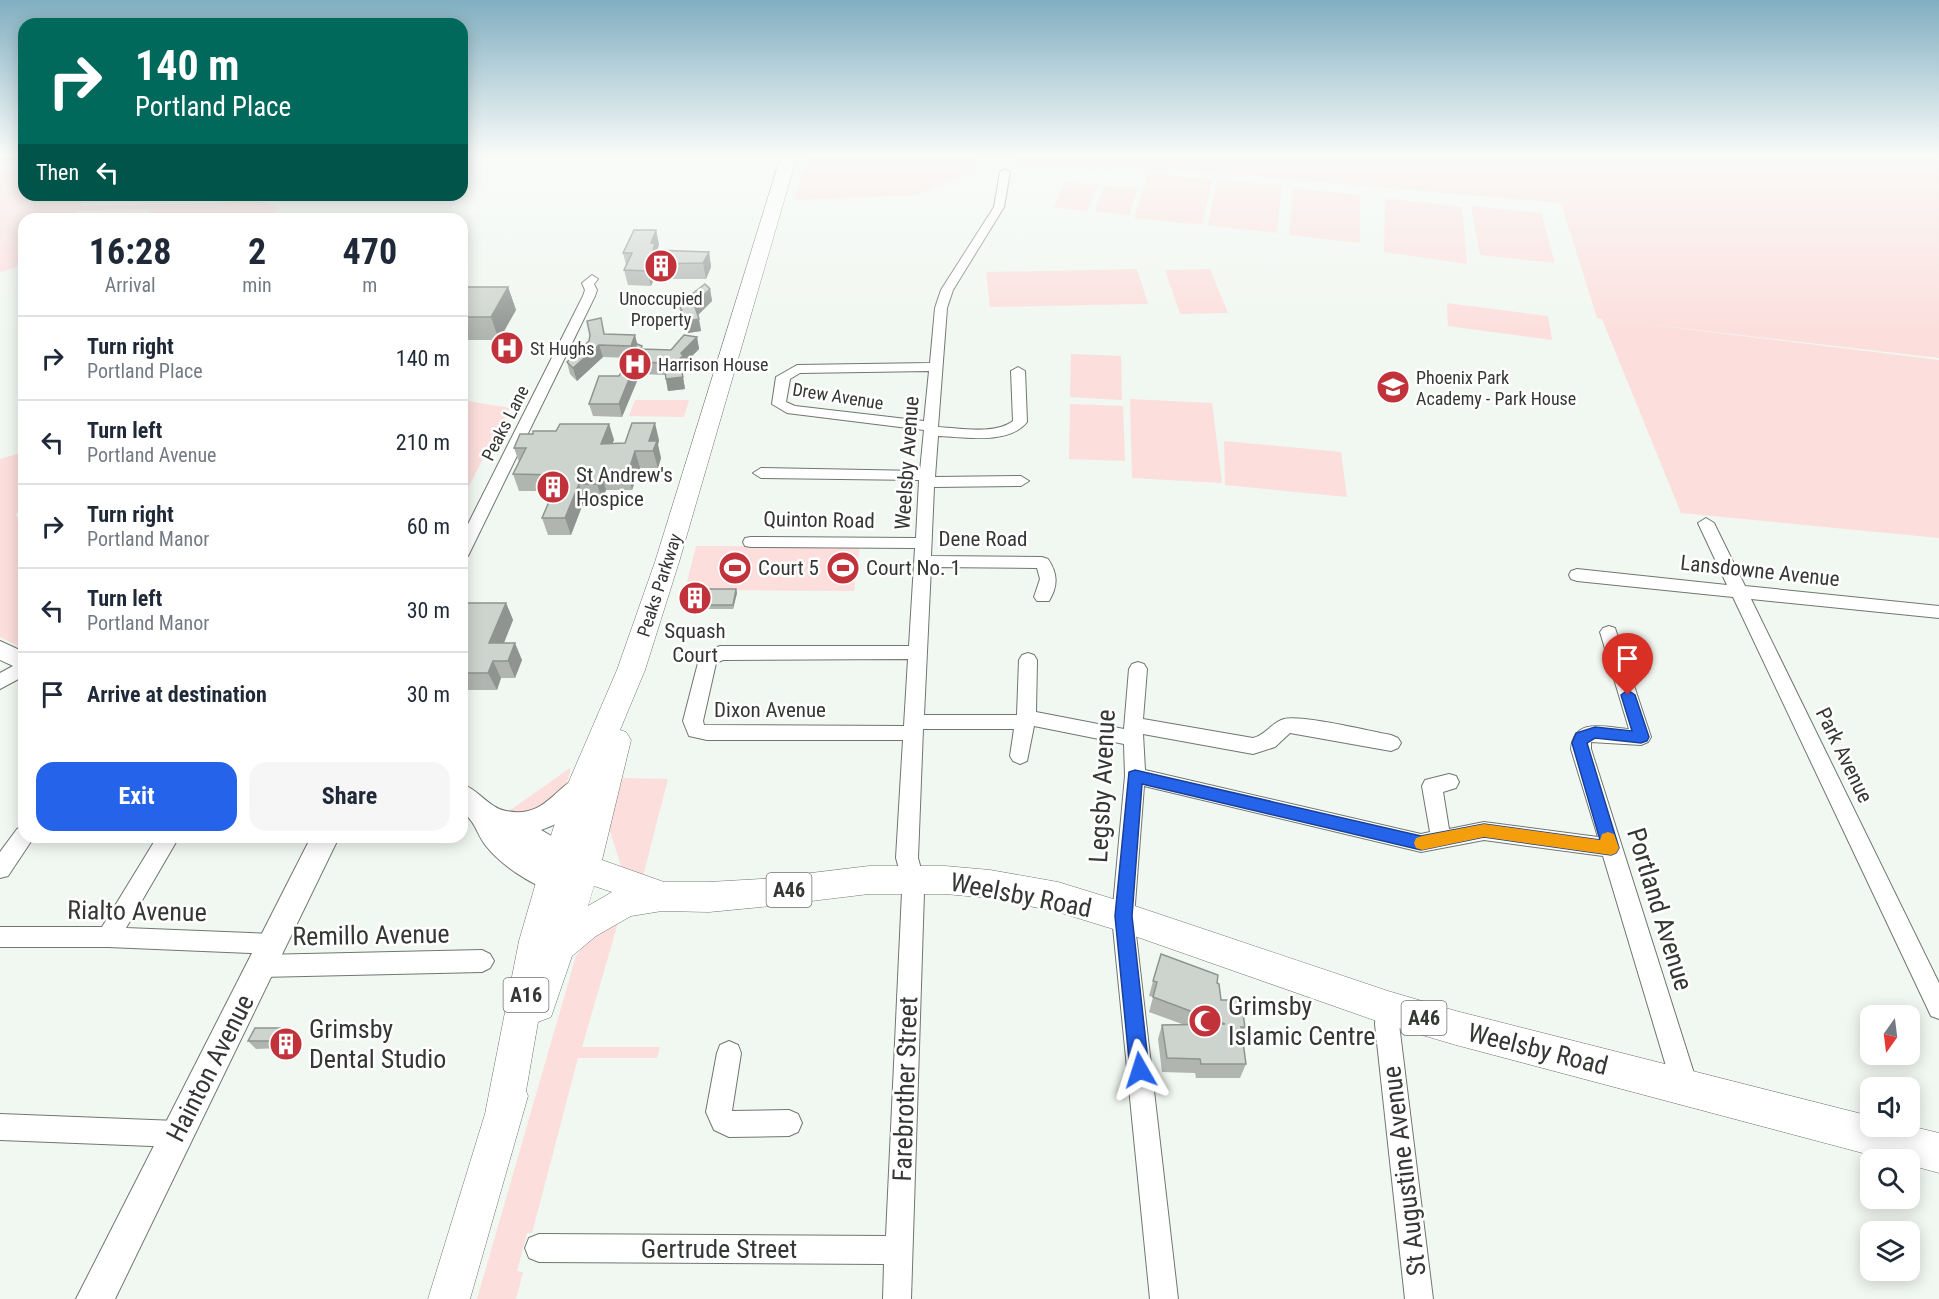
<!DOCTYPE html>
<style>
:root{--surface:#fff;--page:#f6f6f7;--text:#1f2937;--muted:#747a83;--line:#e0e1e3;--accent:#2563eb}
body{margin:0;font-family:"Roboto Condensed",sans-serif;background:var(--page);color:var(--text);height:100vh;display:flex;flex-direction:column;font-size:22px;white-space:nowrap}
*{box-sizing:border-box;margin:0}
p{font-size:20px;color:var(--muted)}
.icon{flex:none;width:33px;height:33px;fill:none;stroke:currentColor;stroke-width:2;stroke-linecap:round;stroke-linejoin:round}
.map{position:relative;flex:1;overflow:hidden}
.drawer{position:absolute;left:18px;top:213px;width:450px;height:630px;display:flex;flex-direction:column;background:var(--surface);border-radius:18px;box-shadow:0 3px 15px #0003}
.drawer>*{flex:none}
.guide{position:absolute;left:18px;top:18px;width:450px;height:183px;border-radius:18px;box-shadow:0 3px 15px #0003;background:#00695c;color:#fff;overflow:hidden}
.needle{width:39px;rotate:194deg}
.fabs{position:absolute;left:1860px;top:1005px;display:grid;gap:12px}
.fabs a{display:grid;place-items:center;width:60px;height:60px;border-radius:12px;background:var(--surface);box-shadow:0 3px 15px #0003;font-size:30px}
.pin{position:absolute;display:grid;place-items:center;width:51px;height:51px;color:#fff;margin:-62px -26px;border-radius:50% 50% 50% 0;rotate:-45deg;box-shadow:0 0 6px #0007}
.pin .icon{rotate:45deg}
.me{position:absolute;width:66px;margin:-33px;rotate:354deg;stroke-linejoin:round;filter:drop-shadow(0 0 4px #0008)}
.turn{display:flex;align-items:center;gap:21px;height:126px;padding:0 18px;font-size:27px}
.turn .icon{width:78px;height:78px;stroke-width:2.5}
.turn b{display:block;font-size:42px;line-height:51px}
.then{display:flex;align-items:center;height:57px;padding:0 18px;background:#0003;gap:12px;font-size:22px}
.eta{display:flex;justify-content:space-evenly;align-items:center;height:102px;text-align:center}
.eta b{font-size:36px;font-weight:700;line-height:42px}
.cta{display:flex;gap:12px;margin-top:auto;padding:12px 18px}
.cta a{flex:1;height:69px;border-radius:18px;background:var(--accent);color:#fff;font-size:24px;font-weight:700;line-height:69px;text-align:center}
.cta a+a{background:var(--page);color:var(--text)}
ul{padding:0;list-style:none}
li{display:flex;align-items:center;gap:18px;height:84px;padding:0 18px;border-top:2px solid var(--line)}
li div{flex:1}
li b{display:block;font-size:22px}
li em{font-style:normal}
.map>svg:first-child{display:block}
.green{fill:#fcdedc}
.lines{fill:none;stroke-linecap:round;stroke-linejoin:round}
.minor-casing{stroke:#707670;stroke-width:2}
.major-casing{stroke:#707670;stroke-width:2}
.highway-casing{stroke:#707670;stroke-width:1}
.minor{fill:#fff;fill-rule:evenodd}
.major{fill:#fff;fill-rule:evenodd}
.highway{fill:#fff;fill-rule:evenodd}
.wall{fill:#b0b5b0}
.shaded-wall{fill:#909490}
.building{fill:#cdd3cd;stroke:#909490;stroke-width:1.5}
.route{fill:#2563eb;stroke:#184099;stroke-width:1.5}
.slow{fill:#f59e0b}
.labels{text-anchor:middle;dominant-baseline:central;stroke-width:5;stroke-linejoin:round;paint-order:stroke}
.far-poi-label{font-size:18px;fill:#343734;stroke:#fff;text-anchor:start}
.far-street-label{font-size:18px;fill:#343734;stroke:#fff}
.shield{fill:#fff;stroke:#717371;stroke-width:1.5}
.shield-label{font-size:20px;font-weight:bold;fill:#343734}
.street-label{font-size:21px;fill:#343734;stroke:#fff}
.poi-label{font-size:21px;fill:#343734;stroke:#fff;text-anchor:start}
.near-street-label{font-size:26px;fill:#343734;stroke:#fff}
.near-poi-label{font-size:26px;fill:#343734;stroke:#fff;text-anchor:start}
</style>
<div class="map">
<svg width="1939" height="1299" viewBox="0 0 1939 1299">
<rect width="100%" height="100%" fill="#f1f7f1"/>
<!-- green -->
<g class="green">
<path d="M0 156H24V195H87L80 206 222 203 257 199 279 208 269 219H160L148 210 76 211 69 219H24V259L14 268 0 272Z"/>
<path d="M806 156H976L980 170 916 195 795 200Z"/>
<path d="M1016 156H1939V358L1628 322 1939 360V538L1681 513 1602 319 1597 318 1561 203 1193 171 1017 170Z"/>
<path d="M1148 173 1212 180 1202 225 1134 218Z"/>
<path d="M1217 180 1282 186 1277 233 1208 225Z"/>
<path d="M1065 182 1097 185 1087 211 1054 207Z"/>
<path d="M1104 186 1137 189 1129 215 1095 211Z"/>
<path d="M1293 188 1360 195V243L1289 235Z"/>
<path d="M1385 198 1462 207 1467 264 1384 252Z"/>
<path d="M1471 206 1541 213 1555 263 1480 255Z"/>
<path d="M1137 269 1148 304 990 307 986 272Z"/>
<path d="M1210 269 1228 313 1180 314 1165 270Z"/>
<path d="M1447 303 1548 316 1552 340 1448 326Z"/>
<path d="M1071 354 1121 356 1122 400 1070 397Z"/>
<path d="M1130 399 1212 403 1222 483 1132 478Z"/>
<path d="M462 400 510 408 462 499Z"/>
<path d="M635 400H689L684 417 629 416Z"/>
<path d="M1070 404 1123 406 1125 461 1069 459Z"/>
<path d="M1224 441 1341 452 1347 497 1225 485Z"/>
<path d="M24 452V505L15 515 24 523V649L0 637V459Z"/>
<path d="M696 546H860L854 591 685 590Z"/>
<path d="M570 768C571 786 546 810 528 814 522 815 515 813 509 811Z"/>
<path d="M623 778 668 779 642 880 622 869 608 825Z"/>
<path d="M618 923 582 1047H660L657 1058H578L532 1233H527L517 1271 523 1272 516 1299H477L576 956C587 939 599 930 618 923Z"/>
</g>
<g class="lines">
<defs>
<g id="minor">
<path d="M1005 169 1010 172 1004 207 953 290 947 308 938 427C959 428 995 435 1013 421L1011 371 1018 367 1025 371 1027 422C1009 445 963 437 938 436L935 477 1021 476 1029 481 1021 486 934 487 931 556 1042 557 1048 559C1058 574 1058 586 1049 601H1037L1034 597 1040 579 1037 568 931 567 924 715H1017L1019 660 1022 655 1028 653 1034 655 1037 660 1036 712 1124 729 1129 669 1132 664 1138 662 1144 664 1147 669 1143 719 1253 738C1266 735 1272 722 1284 719 1304 715 1368 731 1391 735L1398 738 1401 743 1398 748 1391 751 1290 733 1275 747 1253 754 1143 734 1145 770 1421 834 1430 832 1422 786 1425 780 1449 774 1456 776 1459 782 1456 788 1443 792 1449 829 1484 822 1598 837 1571 749C1574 717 1604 727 1629 729L1600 632 1603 628 1609 626 1615 628 1651 737 1648 742 1641 745 1591 742V749L1698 1086 1694 1095 1685 1099 1676 1095 1672 1086 1603 856 1484 840 1421 852 1144 786 1134 917 1178 1299H1150L1112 917 1125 776 1124 744 1034 726 1027 761 1020 764 1013 761 1010 756 1014 729H923L918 858 924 880V892L911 1299H883L884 1264 539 1262 529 1258 525 1248 529 1238 539 1234 886 1236 902 892V880L896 858 903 740H707L689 736 683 721 699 659C703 652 712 649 720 646H909L915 548 751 547 745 546 743 542 745 538 751 537 916 538 919 480 761 478 753 473 761 468 920 471 924 430 787 413 772 404 776 377 797 365 930 363 935 308 941 290 994 207 1000 172ZM929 371 924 421 795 406 786 402 790 379 800 373ZM908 659 904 726 704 725 703 721 716 663 723 660Z"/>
<path d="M592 275 598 279 594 284 597 290 595 296 470 552 468 556 462 557V536L583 296 585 290 582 283Z"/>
<path d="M1706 518 1714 523 1745 586 1939 606V618L1751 599 1939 983V1019L1931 1016 1733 597 1577 581 1571 579 1569 575 1571 571 1577 569 1727 585 1698 523Z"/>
<path d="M24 660V676L0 689V673Z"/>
<path d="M24 826V837H34L8 876 0 878V852L17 829Z"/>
<path d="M157 837H179L126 928 273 934 281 937 284 944 281 951 273 954 108 947H0V927H102Z"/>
<path d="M482 950 490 954 494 961 490 968 482 972 261 977 253 974 249 966 253 958 261 955Z"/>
<path d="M1388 997 1396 1000 1400 1008 1399 1024 1433 1299H1405L1375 1024 1376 1008 1380 1000Z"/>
<path d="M729 1041 738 1045 741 1053 732 1111 789 1110 798 1114 802 1123 798 1132 789 1136 729 1137 714 1130 706 1112 717 1053 720 1045Z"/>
<path d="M0 1114 177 1121 186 1125 190 1134 186 1143 177 1147 0 1140Z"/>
</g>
<g id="major">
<path d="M0 641 24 652V671L0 660Z"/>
<path d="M581 776 591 779 594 787C583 809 564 822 541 830L571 847 575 856 571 865 558 867 563 870 567 879 563 888 553 892C529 883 502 866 486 846 476 833 477 824 462 811V784C479 790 489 808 506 811 546 819 555 785 581 776Z"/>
<path d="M311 837H339L115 1299H76Z"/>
</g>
<path id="highway" d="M781 156H797L679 562 645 670 620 730 626 732 631 740 602 860 664 882H709L761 879 869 866H945L990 870 1058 882 1123 902 1388 991 1456 1011 1870 1116V1126H1910L1939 1133V1173L1910 1165V1160H1889L1456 1045 1388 1025 1123 932 1058 912 990 898 945 894H869L761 907 709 912 662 911 631 916 596 936 572 956 551 1017 538 1022 526 1091 528 1096 470 1299H428L485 1114 519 941 537 879 567 786 617 670 655 562ZM594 886 612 892 588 906Z"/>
</defs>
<!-- minor casing -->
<use href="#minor" class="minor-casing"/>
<!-- major casing -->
<use href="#major" class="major-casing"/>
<!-- highway casing -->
<use href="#highway" class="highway-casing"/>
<!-- minor -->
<use href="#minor" class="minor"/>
<!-- major -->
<use href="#major" class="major"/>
<!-- highway -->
<use href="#highway" class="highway"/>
</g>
<!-- wall -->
<g class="wall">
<path d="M656 230 659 245 657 250 709 252 711 267 706 279H654L651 286 628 285 624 270 626 265 623 253Z"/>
<path d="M462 287H508L516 310 499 340H462Z"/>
<path d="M710 289 712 301 698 315 701 331 688 333 680 312 678 301 684 300Z"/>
<path d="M605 334 638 344 643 349 671 350 697 337 699 349 684 364 685 368 682 371 685 389 668 391 665 375 640 374 622 417 593 416 589 404 619 376 629 358 603 357 577 381 570 374 567 362 589 341Z"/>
<path d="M609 424 614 440 612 443H625L659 440 658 445 661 458 658 468H640L632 490H606L602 500 584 501 571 535H548L542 518 550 499 548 491H519L513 474 519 462 514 448 533 434Z"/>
<path d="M736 589 737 593 733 609H701L700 605Z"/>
<path d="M506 603 513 620 504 643 522 660 515 678H501L497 690H462V609Z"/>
<path d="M1153 981 1217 983 1221 1000 1245 1027 1242 1034 1246 1064 1240 1078H1196L1195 1073 1162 1072 1158 1039 1162 1025 1182 1024 1149 1012 1153 997 1149 996Z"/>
<path d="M288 1035 282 1048 256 1049 248 1041Z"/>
</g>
<!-- shaded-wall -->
<g class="shaded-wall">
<path d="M656 230 659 245 657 250 659 258 656 265 651 243Z"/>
<path d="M709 252 711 267 706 279 703 263Z"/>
<path d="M650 264 654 279 651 286 647 271Z"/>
<path d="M508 287 516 310 499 340 491 317Z"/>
<path d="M710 289 712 301 697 316 694 304Z"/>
<path d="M699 319 701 331 688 333 686 321Z"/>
<path d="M635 335 638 347 634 358 631 346Z"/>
<path d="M697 337 699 349 684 364 685 368 682 371 685 389 668 391 666 379 679 359 681 353Z"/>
<path d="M599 345 603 357 577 381 573 368Z"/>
<path d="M636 362 640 374 622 417 619 404Z"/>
<path d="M655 423 659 440 658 445 661 458 658 468 653 451 649 441Z"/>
<path d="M609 424 614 440 606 460 601 444Z"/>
<path d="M635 451 640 468 632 490 628 473Z"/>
<path d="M601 473 606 490 602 500 597 484Z"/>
<path d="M579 484 584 501 571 535 565 518Z"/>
<path d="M736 589 737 593 733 609V605Z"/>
<path d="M506 603 513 620 497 660 489 643Z"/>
<path d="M515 643 522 660 515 678 508 661Z"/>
<path d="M493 661 501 678 497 690 488 673Z"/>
<path d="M280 1028 288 1035 282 1048 275 1041Z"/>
</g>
<!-- building -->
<g class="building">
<path d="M634 230H656L651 243H655L653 250 709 252 703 263 650 264 647 271 624 270 632 253H623Z"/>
<path d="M705 284 710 289 694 304 699 319 686 321 678 301 684 300Z"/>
<path d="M462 287H508L491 317H462Z"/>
<path d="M601 318 604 334 635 335 631 346 599 345 573 368 567 362 589 341 590 335 587 321Z"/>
<path d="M684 335 697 337 681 353 683 356 679 359 683 377 666 379 664 363 636 362 619 404H589L599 376H619L637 344 642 346 641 349 671 350Z"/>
<path d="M632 423H655L649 441H657L653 451H635L628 473H601L597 484H579L565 518H542L554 490H547L554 475 513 474 526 448H514L520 434H533V431H556L560 424H609L601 444 625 443Z"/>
<path d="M704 589H736L733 605H700Z"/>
<path d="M465 603H506L489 643H515L508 661H493L488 673H462V609Z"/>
<path d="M1161 954 1218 975 1217 983 1219 984 1221 1000H1241L1245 1027H1241L1246 1064H1201L1200 1059 1167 1058 1162 1025 1225 1024 1153 997 1157 982 1153 981Z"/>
<path d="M255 1028H280L275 1041H248Z"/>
</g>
<!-- sky -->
<linearGradient id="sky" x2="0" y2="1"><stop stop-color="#81afc1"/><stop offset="0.46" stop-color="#f9fbf9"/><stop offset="1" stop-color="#f9fbf9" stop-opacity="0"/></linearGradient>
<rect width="1939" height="338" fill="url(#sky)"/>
<!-- route -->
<path class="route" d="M1628 690 1635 695 1649 737 1647 741 1641 743 1595 738 1587 743 1619 848 1616 853 1611 855 1484 837 1421 850 1142 784 1132 916 1149 1070 1146 1077 1140 1080 1133 1077 1130 1070 1115 916 1129 772 1135 770 1421 836 1484 824 1600 840 1572 743 1576 733 1595 727 1632 731 1621 695Z"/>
<!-- slow -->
<path class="slow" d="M1484 824 1600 840 1602 834 1608 832 1614 834 1619 848 1616 853 1611 855 1484 837 1422 850 1416 848 1414 843 1416 838 1422 836Z"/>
<!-- icons -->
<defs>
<symbol id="building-disc" viewBox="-11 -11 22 22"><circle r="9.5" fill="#c2323b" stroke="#fff"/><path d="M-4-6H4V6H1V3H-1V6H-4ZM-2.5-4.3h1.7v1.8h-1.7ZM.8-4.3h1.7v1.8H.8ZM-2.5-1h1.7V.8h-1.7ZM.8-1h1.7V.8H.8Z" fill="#fff"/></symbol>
<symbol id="hospital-disc" viewBox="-11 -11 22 22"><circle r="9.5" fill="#c2323b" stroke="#fff"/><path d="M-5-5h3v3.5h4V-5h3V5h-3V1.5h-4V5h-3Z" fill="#fff"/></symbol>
<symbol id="school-disc" viewBox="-11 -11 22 22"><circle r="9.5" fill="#c2323b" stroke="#fff"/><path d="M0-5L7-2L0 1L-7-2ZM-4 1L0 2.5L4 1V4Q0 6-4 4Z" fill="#fff"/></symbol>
<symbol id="stadium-disc" viewBox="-11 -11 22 22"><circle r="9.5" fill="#c2323b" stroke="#fff"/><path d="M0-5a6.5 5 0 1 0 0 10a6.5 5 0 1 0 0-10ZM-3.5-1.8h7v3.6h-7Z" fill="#fff"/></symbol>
<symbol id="mosque-disc" viewBox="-11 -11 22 22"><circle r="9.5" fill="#c2323b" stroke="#fff"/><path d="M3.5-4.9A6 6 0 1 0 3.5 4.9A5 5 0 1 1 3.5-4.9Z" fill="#fff"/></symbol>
</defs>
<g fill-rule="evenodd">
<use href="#building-disc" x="642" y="247" width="38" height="38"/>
<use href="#hospital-disc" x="488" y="329" width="38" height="38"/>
<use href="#hospital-disc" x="616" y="345" width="38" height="38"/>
<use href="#school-disc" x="1374" y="368" width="38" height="38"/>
<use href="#building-disc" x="534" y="468" width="38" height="38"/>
<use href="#stadium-disc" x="716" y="549" width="38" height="38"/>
<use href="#stadium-disc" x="824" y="549" width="38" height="38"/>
<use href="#building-disc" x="676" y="579" width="38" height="38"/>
<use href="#mosque-disc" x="1186" y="1002" width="38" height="38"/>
<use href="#building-disc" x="267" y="1025" width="38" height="38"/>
</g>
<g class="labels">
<!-- far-poi labels -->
<g class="far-poi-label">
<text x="661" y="298" text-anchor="middle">Unoccupied<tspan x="661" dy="21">Property</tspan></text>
<text x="530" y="348">St Hughs</text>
<text x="658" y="364">Harrison House</text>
<text x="1416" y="377">Phoenix Park<tspan x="1416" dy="21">Academy - Park House</tspan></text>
</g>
<!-- far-street labels -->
<g class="far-street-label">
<text transform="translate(838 396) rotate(9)">Drew Avenue</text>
<text transform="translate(505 423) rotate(-63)">Peaks Lane</text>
<text transform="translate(659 585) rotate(-72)">Peaks Parkway</text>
</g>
<!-- shield labels -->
<g class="shield">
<rect x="766.5" y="873" width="45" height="34" rx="4.5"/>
<rect x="503.5" y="978" width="45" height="34" rx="4.5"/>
<rect x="1401.5" y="1001" width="45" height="34" rx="4.5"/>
</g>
<g class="shield-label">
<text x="789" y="890">A46</text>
<text x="526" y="995">A16</text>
<text x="1424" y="1018">A46</text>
</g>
<!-- street labels -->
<g class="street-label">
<text transform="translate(907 463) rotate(-86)">Weelsby Avenue</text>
<text transform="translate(819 520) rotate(1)">Quinton Road</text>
<text x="983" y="539">Dene Road</text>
<text transform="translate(1760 571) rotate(6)">Lansdowne Avenue</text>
<text x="770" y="710">Dixon Avenue</text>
<text transform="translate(1844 755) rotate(64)">Park Avenue</text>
</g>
<!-- poi labels -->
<g class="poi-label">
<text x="576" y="475">St Andrew's<tspan x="576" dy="24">Hospice</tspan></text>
<text x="758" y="568">Court 5</text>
<text x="866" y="568">Court No. 1</text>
<text x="695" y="631" text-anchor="middle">Squash<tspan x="695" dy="24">Court</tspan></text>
</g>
<!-- near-street labels -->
<g class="near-street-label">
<text transform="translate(1102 786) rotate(-87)">Legsby Avenue</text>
<text transform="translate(1021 895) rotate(11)">Weelsby Road</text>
<text transform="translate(1660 909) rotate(73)">Portland Avenue</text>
<text transform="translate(137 911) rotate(1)">Rialto Avenue</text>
<text transform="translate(371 935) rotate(-1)">Remillo Avenue</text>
<text transform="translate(1538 1049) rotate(14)">Weelsby Road</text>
<text transform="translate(210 1068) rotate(-63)">Hainton Avenue</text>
<text transform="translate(905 1089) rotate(-88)">Farebrother Street</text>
<text transform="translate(1404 1171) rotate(-97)">St Augustine Avenue</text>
<text x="719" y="1249">Gertrude Street</text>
</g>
<!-- near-poi labels -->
<g class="near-poi-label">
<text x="1228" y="1006">Grimsby<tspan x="1228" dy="30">Islamic Centre</tspan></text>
<text x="309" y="1029">Grimsby<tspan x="309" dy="30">Dental Studio</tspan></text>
</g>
</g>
</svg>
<div class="fabs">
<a><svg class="needle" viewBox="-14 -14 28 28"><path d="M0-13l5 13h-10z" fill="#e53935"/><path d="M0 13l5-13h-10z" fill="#747a83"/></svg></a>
<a><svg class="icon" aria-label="sound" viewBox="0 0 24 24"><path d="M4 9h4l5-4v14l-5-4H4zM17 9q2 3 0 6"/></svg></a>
<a><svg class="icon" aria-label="search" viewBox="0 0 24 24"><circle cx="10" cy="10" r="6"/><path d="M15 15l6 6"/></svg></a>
<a><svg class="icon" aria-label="layers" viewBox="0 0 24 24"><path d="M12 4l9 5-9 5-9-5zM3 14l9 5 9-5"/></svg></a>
</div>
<div class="pin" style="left:1628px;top:695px;background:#d93025"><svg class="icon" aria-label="arrive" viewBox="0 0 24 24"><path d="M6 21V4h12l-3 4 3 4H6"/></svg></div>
<svg class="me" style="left:1140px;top:1070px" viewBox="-20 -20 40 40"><path d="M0-17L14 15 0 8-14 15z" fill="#2563eb" stroke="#fff" stroke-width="4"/></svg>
<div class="guide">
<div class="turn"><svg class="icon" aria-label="right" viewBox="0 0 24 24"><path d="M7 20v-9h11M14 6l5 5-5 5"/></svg><div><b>140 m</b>Portland Place</div></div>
<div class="then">Then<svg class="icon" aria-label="left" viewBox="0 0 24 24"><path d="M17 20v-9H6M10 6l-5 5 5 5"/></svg></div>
</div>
<section class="drawer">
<div class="eta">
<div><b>16:28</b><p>Arrival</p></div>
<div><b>2</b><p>min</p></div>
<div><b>470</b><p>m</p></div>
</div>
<ul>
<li><svg class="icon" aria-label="right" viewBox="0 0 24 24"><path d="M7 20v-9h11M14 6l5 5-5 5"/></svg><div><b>Turn right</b><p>Portland Place</p></div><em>140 m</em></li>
<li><svg class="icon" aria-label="left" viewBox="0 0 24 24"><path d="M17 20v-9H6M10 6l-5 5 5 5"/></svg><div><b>Turn left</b><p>Portland Avenue</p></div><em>210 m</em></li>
<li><svg class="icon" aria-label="right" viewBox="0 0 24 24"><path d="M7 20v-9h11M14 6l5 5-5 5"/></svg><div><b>Turn right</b><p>Portland Manor</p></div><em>60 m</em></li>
<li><svg class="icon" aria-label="left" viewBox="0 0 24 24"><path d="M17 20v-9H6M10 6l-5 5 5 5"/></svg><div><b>Turn left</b><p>Portland Manor</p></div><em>30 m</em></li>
<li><svg class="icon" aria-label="arrive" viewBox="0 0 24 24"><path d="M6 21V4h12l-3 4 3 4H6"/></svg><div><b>Arrive at destination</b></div><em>30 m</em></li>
</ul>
<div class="cta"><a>Exit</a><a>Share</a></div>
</section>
</div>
